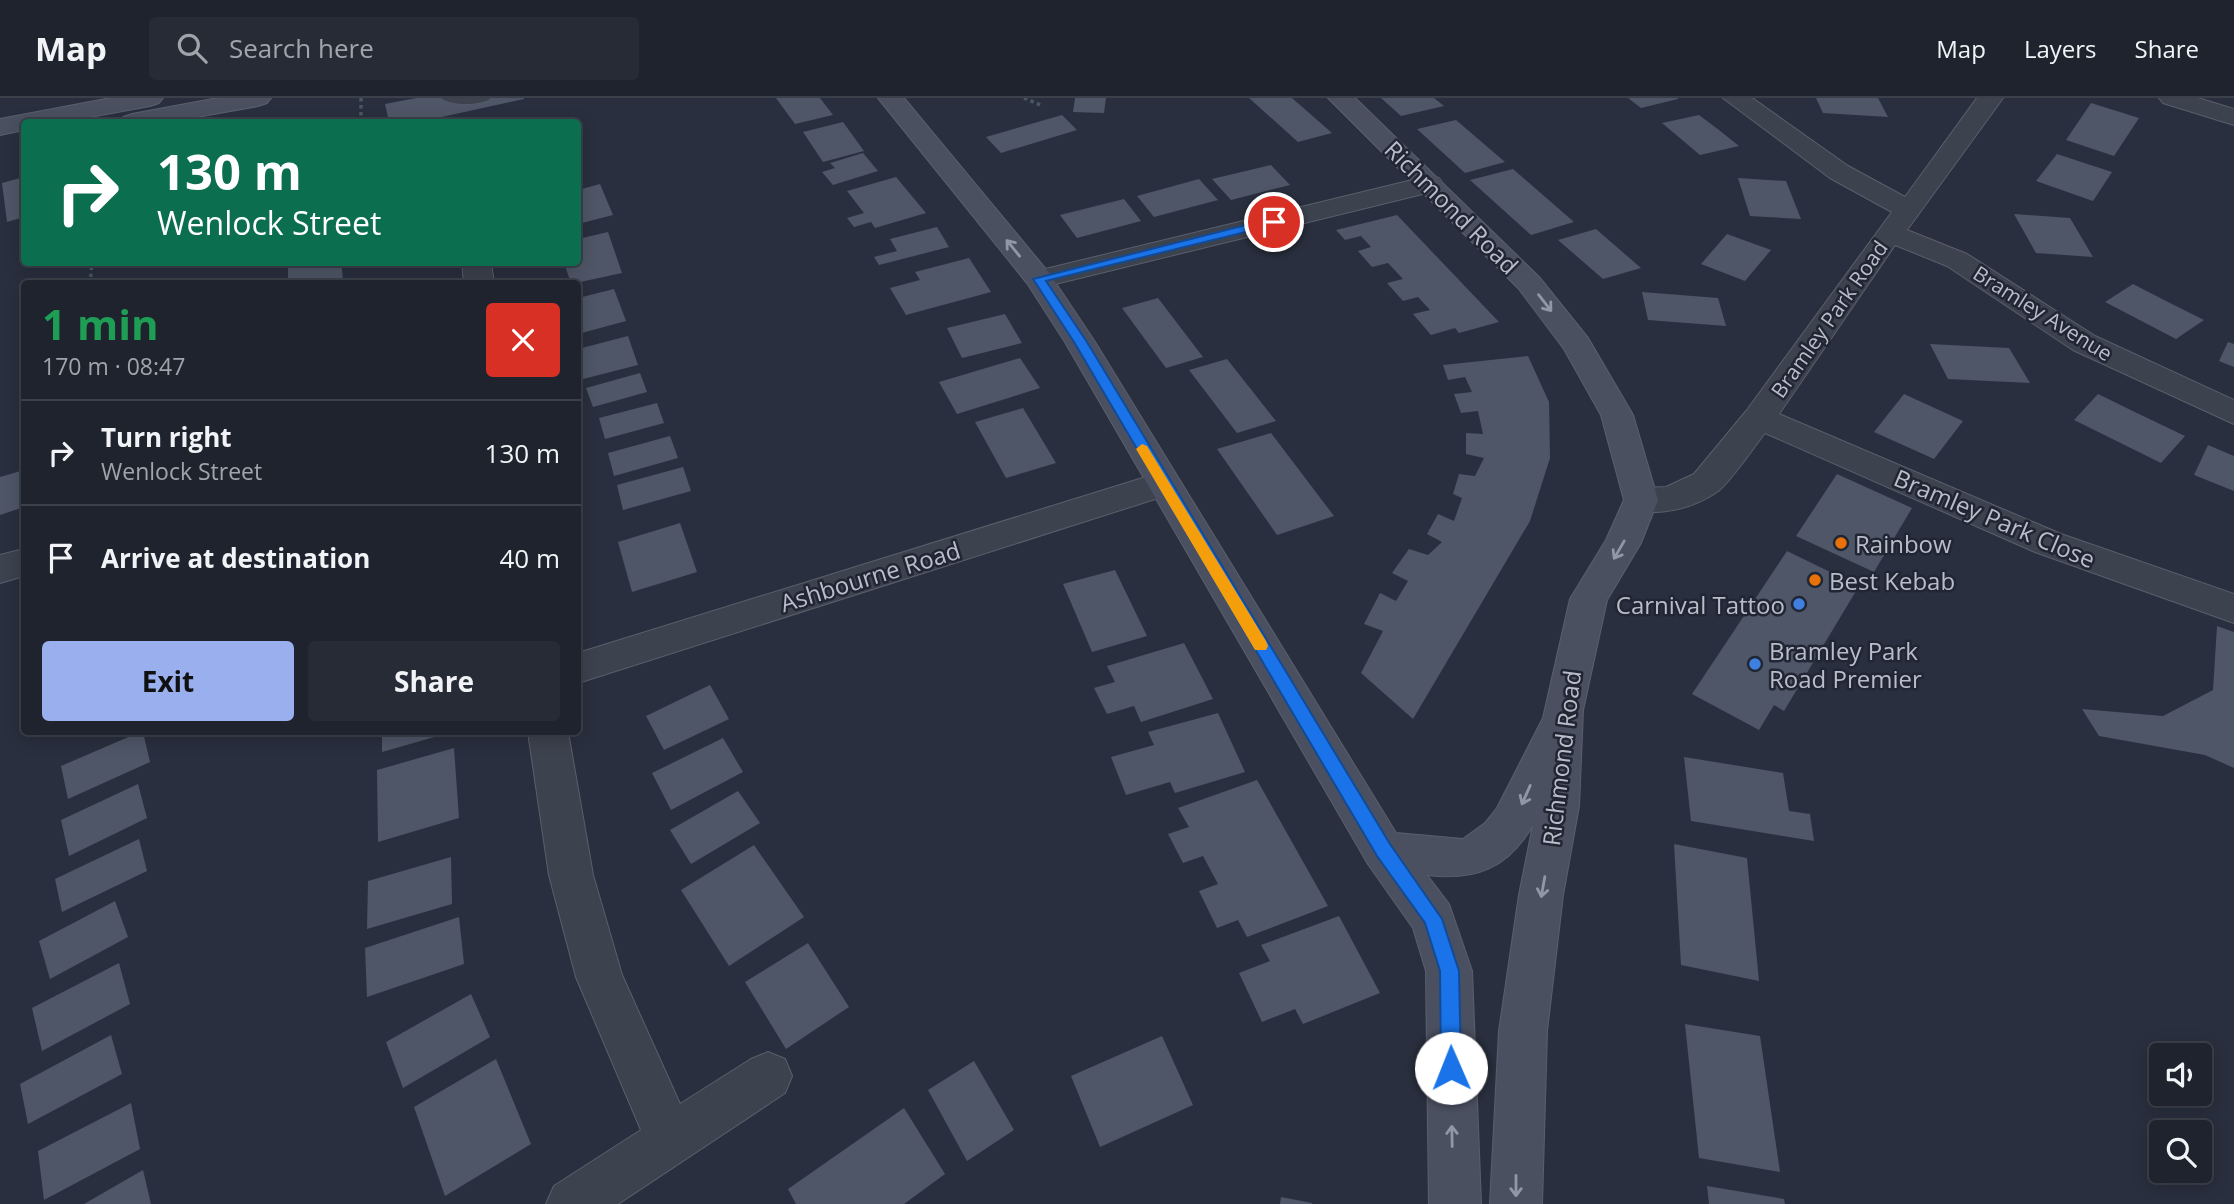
<!DOCTYPE html>
<meta charset="utf-8">
<style>
:root{--surface:#1f232e;--page:#272b36;--text:#f1f3f6;--muted:#a1a4aa;--line:#3c404a;--accent:#9aafed}
body{margin:0;font-family:"Open Sans",sans-serif;background:var(--page);color:var(--text);height:100vh;display:flex;flex-direction:column;font-size:26px;white-space:nowrap}
*{box-sizing:border-box;margin:0}
p{font-size:23px;color:var(--muted)}
.icon{flex:none;width:38px;height:38px;fill:none;stroke:currentColor;stroke-width:2;stroke-linecap:round;stroke-linejoin:round}
.map{position:relative;flex:1;overflow:hidden}
.panel{position:absolute;left:21px;top:182px;width:560px;height:455px;display:flex;flex-direction:column;background:var(--surface);border-radius:7px;box-shadow:0 4px 18px #0003,0 0 0 2px var(--line)}
.panel>*{flex:none}
.hud{position:absolute;left:21px;top:21px;width:560px;height:147px;border-radius:7px;box-shadow:0 4px 18px #0003,0 0 0 2px var(--line);background:#0b6e4f;color:#fff;overflow:hidden}
.fabs{position:absolute;left:2149px;top:945px;display:grid;gap:14px}
.fabs a{display:grid;place-items:center;width:63px;height:63px;border-radius:7px;background:var(--surface);box-shadow:0 4px 18px #0003,0 0 0 2px var(--line);font-size:35px}
.pin{position:absolute;display:grid;place-items:center;width:60px;height:60px;color:#fff;margin:-30px;border:4px solid #fff;border-radius:50%;box-shadow:0 2px 7px #0007}
.me{position:absolute;width:77px;margin:-38px;rotate:359deg;stroke-linejoin:round;filter:drop-shadow(0 0 5px #0008)}
.turn{display:flex;align-items:center;gap:24px;height:147px;padding:0 21px;font-size:32px}
.turn .icon{width:91px;height:91px;stroke-width:2.5}
.turn b{display:block;font-size:49px;line-height:60px}
.round{display:grid;place-items:center;flex:none;width:74px;height:74px;border-radius:7px;background:var(--page)}
.overview{display:flex;align-items:center;justify-content:space-between;height:119px;padding:0 21px}
h1{font-size:42px;font-weight:700;line-height:52px;color:#1e9e55}
.button{display:flex;gap:14px;margin-top:auto;padding:14px 21px}
.button a{flex:1;height:80px;border-radius:7px;background:var(--accent);color:#111;font-size:28px;font-weight:700;line-height:80px;text-align:center}
.button a+a{background:var(--page);color:var(--text)}
ul{padding:0;list-style:none}
li{display:flex;align-items:center;gap:21px;height:105px;padding:0 21px;border-top:2px solid var(--line)}
li div{flex:1}
li b{display:block;font-size:26px}
li em{font-style:normal}
header{display:flex;align-items:center;gap:42px;box-sizing:border-box;height:98px;padding:0 35px;background:var(--surface);border-bottom:2px solid var(--line)}
header strong{font-size:33px}
nav{display:flex;gap:38px;margin-inline-start:auto;font-size:24px}
.search{width:490px;height:63px;background:var(--page);display:flex;align-items:center;gap:18px;box-sizing:border-box;padding:0 24px;border-radius:7px;color:var(--muted);font-size:26px}
.map>svg:first-child{display:block}
.building{fill:#4f5667}
.lines{fill:none;stroke-linecap:round;stroke-linejoin:round}
.lane-casing{stroke:#5a5f6c;stroke-width:1}
.street-casing{stroke:#5a5f6c;stroke-width:2}
.secondary-casing{stroke:#5a5f6c;stroke-width:2}
.path{stroke:#4b595e;stroke-width:3.5;stroke-dasharray:3.5 3.5;stroke-linecap:butt}
.lane{fill:#3c424e;fill-rule:evenodd}
.street{fill:#3c424e;fill-rule:evenodd}
.secondary{fill:#4b5061;fill-rule:evenodd}
.oneway{stroke:#9297a5}
.route{fill:#1a73e8;stroke:#114b97;stroke-width:2}
.slow{fill:#f59e0b}
.food-dot{fill:#e8710a;stroke:#212634;stroke-width:2.5}
.shop-dot{fill:#3f7fe0;stroke:#212634;stroke-width:2.5}
.labels{text-anchor:middle;dominant-baseline:central;stroke-width:5;stroke-linejoin:round;paint-order:stroke}
.far-street-label{font-size:21px;fill:#b9bdc9;stroke:#212634}
.street-label{font-size:24px;fill:#b9bdc9;stroke:#212634}
.poi-label{font-size:24px;fill:#b9bdc9;stroke:#212634;text-anchor:start}
</style>
<header>
<strong>Map</strong>
<div class="search"><svg class="icon" aria-label="search" viewBox="0 0 24 24"><circle cx="10" cy="10" r="6"/><path d="M15 15l6 6"/></svg>Search here</div>
<nav><a>Map</a><a>Layers</a><a>Share</a></nav>
</header>
<div class="map">
<svg width="2234" height="1106" viewBox="0 0 2234 1106">
<rect width="100%" height="100%" fill="#292f3e"/>
<!-- building -->
<g class="building">
<path d="M416 0H524V1L437 20 438 24H389L385 6Z"/>
<path d="M776 0H820L833 17 795 26Z"/>
<path d="M1075 0H1106L1104 15 1073 14Z"/>
<path d="M1249 0H1292L1332 35 1298 44Z"/>
<path d="M1381 0H1434L1444 8 1401 18Z"/>
<path d="M1628 0H1678V1L1641 10Z"/>
<path d="M1816 0H1878L1888 19 1823 15Z"/>
<path d="M2091 5 2139 20 2114 58 2066 42Z"/>
<path d="M1062 17 1077 32 1001 55 986 39Z"/>
<path d="M1699 17 1719 32 1739 48 1700 57 1662 25Z"/>
<path d="M1456 22 1505 64 1465 75 1417 31Z"/>
<path d="M843 24 864 53 823 64 803 34Z"/>
<path d="M863 55 878 73 833 87 822 74 835 70 830 65Z"/>
<path d="M2057 56 2112 74 2093 103 2036 83Z"/>
<path d="M1271 67 1290 87 1231 102 1212 81Z"/>
<path d="M1513 71 1574 124 1531 137 1470 82Z"/>
<path d="M24 79V119L7 124 2 85Z"/>
<path d="M896 79 926 115 875 130 871 124 854 129 847 120 864 115 847 93Z"/>
<path d="M1738 80 1786 83 1801 121 1750 118Z"/>
<path d="M1199 81 1218 102 1154 119 1137 98Z"/>
<path d="M600 86 613 117 578 126V92Z"/>
<path d="M1124 101 1141 123 1077 140 1060 117Z"/>
<path d="M2014 116 2070 120 2093 159 2036 155Z"/>
<path d="M1397 117 1499 224 1459 235 1455 230 1431 237 1413 216 1430 212 1418 199 1403 203 1387 185 1403 181 1388 165 1372 169 1358 153 1371 149 1361 138 1345 142 1336 132Z"/>
<path d="M937 129 949 149 879 167 874 159 897 153 890 141Z"/>
<path d="M1596 131 1641 170 1603 181 1558 142Z"/>
<path d="M608 134 622 175 571 186 564 164H578V141Z"/>
<path d="M1727 136 1771 152 1745 183 1701 166Z"/>
<path d="M969 160 991 194 906 217 890 190 920 182 915 174Z"/>
<path d="M288 164H341L343 181 323 186H288Z"/>
<path d="M2133 186 2168 204 2204 222 2176 241 2105 204Z"/>
<path d="M614 191 626 223 578 236V200Z"/>
<path d="M1642 194 1718 200 1726 228 1648 222Z"/>
<path d="M1158 200 1203 259 1166 270 1122 210Z"/>
<path d="M1005 216 1022 245 962 260 947 230Z"/>
<path d="M628 238 638 267 583 281 578 251Z"/>
<path d="M2228 244 2234 246V269L2219 263Z"/>
<path d="M1930 246 2009 250 2030 285 1948 281Z"/>
<path d="M1528 258 1549 304 1550 360 1530 423 1413 621 1361 575 1383 533 1364 526 1380 495 1396 503 1408 483 1392 475 1409 451 1428 457 1442 444 1427 436 1438 416 1454 423 1462 400 1453 396 1459 376 1475 378 1484 360 1466 356V335L1483 336 1478 313 1461 315 1454 296 1472 294 1465 279 1448 282 1443 267Z"/>
<path d="M1020 260 1040 290 957 316 939 284Z"/>
<path d="M1227 261 1276 323 1237 335 1189 272Z"/>
<path d="M640 275 647 294 593 309 586 290Z"/>
<path d="M1904 296 1963 323 1934 361 1874 334Z"/>
<path d="M2098 296 2141 317 2185 338 2161 365 2074 322Z"/>
<path d="M657 305 664 325 605 341 599 320Z"/>
<path d="M1023 310 1056 365 1006 380 975 324Z"/>
<path d="M1271 335 1334 418 1277 437 1217 351Z"/>
<path d="M670 338 678 360 614 378 608 355Z"/>
<path d="M2208 347 2234 358V393L2194 377Z"/>
<path d="M683 369 691 393 623 412 617 387Z"/>
<path d="M24 372V409L0 417V379Z"/>
<path d="M1837 376 1912 410 1874 474 1796 438Z"/>
<path d="M680 425 697 474 632 494 618 444Z"/>
<path d="M1787 453 1859 488 1784 613 1774 607 1759 632 1692 596Z"/>
<path d="M1115 472 1147 538 1092 554 1063 486Z"/>
<path d="M2217 528 2234 534V670L2205 657 2099 638 2082 611 2163 618 2213 592Z"/>
<path d="M1184 545 1213 601 1141 624 1134 608 1107 616 1094 590 1115 584 1107 568Z"/>
<path d="M710 587 729 621 664 652 646 618Z"/>
<path d="M1218 615 1245 674 1175 695 1170 684 1126 697 1111 659 1154 647 1148 634Z"/>
<path d="M140 634H143L150 664 68 701 61 668Z"/>
<path d="M382 634H452L382 654Z"/>
<path d="M723 640 743 674 671 712 652 675Z"/>
<path d="M454 650 459 720 378 744 377 672Z"/>
<path d="M1684 659 1783 675 1789 713 1810 716 1814 743 1691 723Z"/>
<path d="M1257 682 1328 808 1247 839 1238 822 1217 830 1199 793 1218 786 1203 758 1183 765 1168 736 1189 729 1178 710Z"/>
<path d="M138 686 147 720 69 758 61 722Z"/>
<path d="M738 693 760 725 691 766 670 732Z"/>
<path d="M139 741 147 773 62 814 55 781Z"/>
<path d="M1674 746 1747 760 1759 883 1681 867Z"/>
<path d="M754 747 804 819 729 868 681 792Z"/>
<path d="M451 759 452 806 367 831 368 783Z"/>
<path d="M115 803 128 839 50 881 39 843Z"/>
<path d="M1339 818 1380 895 1303 926 1295 911 1262 924 1239 875 1270 863 1261 847Z"/>
<path d="M459 819 464 866 367 899 365 850Z"/>
<path d="M808 845 849 909 786 951 745 884Z"/>
<path d="M119 865 130 906 42 953 32 910Z"/>
<path d="M471 896 490 939 403 990 386 944Z"/>
<path d="M1685 926 1760 938 1780 1074 1699 1060Z"/>
<path d="M111 937 122 976 28 1026 20 986Z"/>
<path d="M1162 938 1193 1007 1100 1049 1071 978Z"/>
<path d="M496 961 531 1046 445 1098 414 1009Z"/>
<path d="M974 963 1014 1032 967 1063 928 992Z"/>
<path d="M131 1005 140 1051 44 1102 38 1053Z"/>
<path d="M904 1010 945 1076 904 1106H796L788 1091Z"/>
<path d="M143 1072 151 1106H84Z"/>
<path d="M1707 1088 1784 1101 1785 1106H1709Z"/>
<path d="M1281 1099 1312 1105V1106H1280Z"/>
</g>
<g class="lines">
<defs>
<path id="lane" d="M441 0H491C482 8 450 8 441 0Z"/>
<g id="street">
<path d="M1723 0H1752L1848 68 1905 99 1977 0H2003L1907 132 1967 156 2095 238 2234 302V326L2073 252 1947 168 1895 147 1779 316 2061 436 2234 496V525L2035 454 1765 335C1753 350 1730 385 1717 394 1692 411 1658 419 1629 411L1624 402 1629 393 1641 390 1666 389 1694 376 1747 312 1892 114 1830 80Z"/>
<path d="M2159 0H2198L2234 11V27L2163 5Z"/>
<path d="M1429 78 1439 80 1443 86 1439 92 1039 190 1029 187 1024 181 1029 175Z"/>
<path d="M462 164H491L494 186H464Z"/>
<path d="M1162 374 1174 377 1179 386 1174 395 578 585V555Z"/>
<path d="M24 451V478L0 485V457Z"/>
<path d="M528 634H568L593 777 622 877 680 1006 751 961 768 954 785 961 792 978 785 995 618 1106H546L554 1088 641 1032 576 879 549 777Z"/>
</g>
<g id="secondary">
<path d="M111 0H163L159 5 150 8 63 24H24V32L0 37V21Z"/>
<path d="M218 0H271L267 5 258 8 169 24H119L123 19 132 16Z"/>
<path d="M878 0H904L1049 175 1095 244 1396 735 1463 741 1485 725 1497 710 1543 620 1570 501 1606 442 1624 402 1601 317 1564 251 1519 191 1328 0H1355L1539 179 1588 240 1633 317 1658 402 1641 445 1607 502 1583 612 1579 708 1563 797 1547 933 1542 1106H1490L1499 933 1519 797 1533 727C1508 770 1476 783 1427 777L1449 806 1472 873 1481 1106H1429L1426 873 1413 830 1368 766 1065 244 1027 185Z"/>
</g>
</defs>
<!-- lane casing -->
<use href="#lane" class="lane-casing"/>
<!-- street casing -->
<use href="#street" class="street-casing"/>
<!-- secondary casing -->
<use href="#secondary" class="secondary-casing"/>
<!-- path -->
<g class="path">
<path d="M361 0V24"/>
<path d="M1024 0 1043 8"/>
<path d="M90 186 92 164"/>
</g>
<!-- lane -->
<use href="#lane" class="lane"/>
<!-- street -->
<use href="#street" class="street"/>
<!-- secondary -->
<use href="#secondary" class="secondary"/>
</g>
<!-- one-way arrows -->
<defs><path id="oneway-shaft" d="M-6 0H5M1.5-3L5.5 0L1.5 3" fill="none" stroke-width="1.6" stroke-linecap="round" stroke-linejoin="round" transform="scale(1.75)"/></defs>
<g class="oneway">
<use href="#oneway-shaft" transform="translate(1013 150) rotate(-129)"/>
<use href="#oneway-shaft" transform="translate(1545 205) rotate(52)"/>
<use href="#oneway-shaft" transform="translate(1619 452) rotate(120)"/>
<use href="#oneway-shaft" transform="translate(1526 697) rotate(114)"/>
<use href="#oneway-shaft" transform="translate(1543 789) rotate(100)"/>
<use href="#oneway-shaft" transform="translate(1452 1038) rotate(-91)"/>
<use href="#oneway-shaft" transform="translate(1516 1088) rotate(90)"/>
</g>
<!-- route -->
<path class="route" d="M1274 120 1278 121V126L1046 183 1087 244 1390 746 1442 821 1459 873 1461 970 1458 977 1451 980 1444 977 1441 970 1440 873 1425 825 1377 758 1074 244 1033 181Z"/>
<!-- slow -->
<path class="slow" d="M1142 346 1147 348 1266 543 1268 548 1266 552H1255L1136 351Z"/>
<!-- markers -->
<g class="food-dot">
<circle cx="1841" cy="445" r="7"/>
<circle cx="1815" cy="482" r="7"/>
</g>
<g class="shop-dot">
<circle cx="1799" cy="506" r="7"/>
<circle cx="1755" cy="566" r="7"/>
</g>
<g class="labels">
<!-- far-street labels -->
<g class="far-street-label">
<text transform="translate(2043 215) rotate(32)">Bramley Avenue</text>
<text transform="translate(1829 221) rotate(-55)">Bramley Park Road</text>
</g>
<!-- street labels -->
<g class="street-label">
<text transform="translate(1452 109) rotate(45)">Richmond Road</text>
<text transform="translate(1995 420) rotate(23)">Bramley Park Close</text>
<text transform="translate(870 478) rotate(-17)">Ashbourne Road</text>
<text transform="translate(1561 660) rotate(-83)">Richmond Road</text>
</g>
<!-- poi labels -->
<g class="poi-label">
<text x="1855" y="445">Rainbow</text>
<text x="1829" y="482">Best Kebab</text>
<text x="1785" y="506" text-anchor="end">Carnival Tattoo</text>
<text x="1769" y="552">Bramley Park<tspan x="1769" dy="28">Road Premier</tspan></text>
</g>
</g>
</svg>
<div class="fabs">
<a><svg class="icon" aria-label="sound" viewBox="0 0 24 24"><path d="M4 9h4l5-4v14l-5-4H4zM17 9q2 3 0 6"/></svg></a>
<a><svg class="icon" aria-label="search" viewBox="0 0 24 24"><circle cx="10" cy="10" r="6"/><path d="M15 15l6 6"/></svg></a>
</div>
<div class="pin" style="left:1274px;top:124px;background:#d93025"><svg class="icon" aria-label="arrive" viewBox="0 0 24 24"><path d="M6 21V4h12l-3 4 3 4H6"/></svg></div>
<svg class="me" style="left:1451px;top:970px" viewBox="-20 -20 40 40"><circle r="19" fill="#fff"/><path d="M0-13L10 11 0 6-10 11z" fill="#1a73e8"/></svg>
<div class="hud">
<div class="turn"><svg class="icon" aria-label="right" viewBox="0 0 24 24"><path d="M7 20v-9h11M14 6l5 5-5 5"/></svg><div><b>130 m</b>Wenlock Street</div></div>
</div>
<section class="panel">
<div class="overview"><div><h1>1 min</h1><p>170 m · 08:47</p></div><a class="round" style="background:#d93025;color:#fff"><svg class="icon" aria-label="close" viewBox="0 0 24 24"><path d="M6 6l12 12M18 6L6 18"/></svg></a></div>
<ul>
<li><svg class="icon" aria-label="right" viewBox="0 0 24 24"><path d="M7 20v-9h11M14 6l5 5-5 5"/></svg><div><b>Turn right</b><p>Wenlock Street</p></div><em>130 m</em></li>
<li><svg class="icon" aria-label="arrive" viewBox="0 0 24 24"><path d="M6 21V4h12l-3 4 3 4H6"/></svg><div><b>Arrive at destination</b></div><em>40 m</em></li>
</ul>
<div class="button"><a>Exit</a><a>Share</a></div>
</section>
</div>
